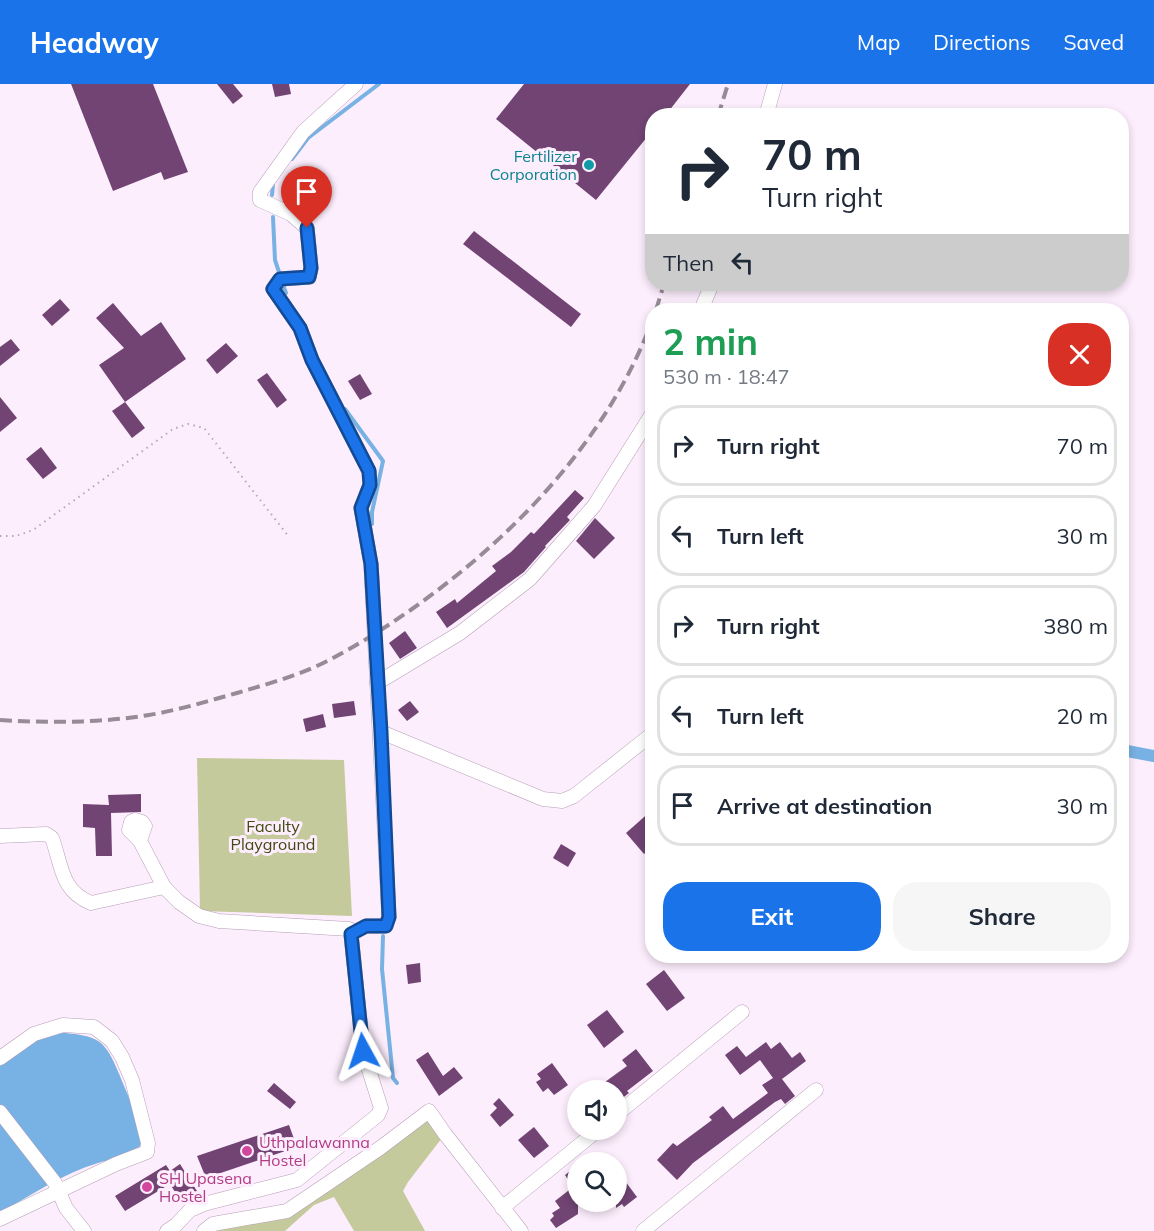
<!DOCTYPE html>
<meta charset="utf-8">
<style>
:root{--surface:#fff;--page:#f6f6f7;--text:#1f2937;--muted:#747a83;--line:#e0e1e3;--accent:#1a73e8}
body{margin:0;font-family:Mulish,sans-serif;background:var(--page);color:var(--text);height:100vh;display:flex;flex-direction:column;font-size:22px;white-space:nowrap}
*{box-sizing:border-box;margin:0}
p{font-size:20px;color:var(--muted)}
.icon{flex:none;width:33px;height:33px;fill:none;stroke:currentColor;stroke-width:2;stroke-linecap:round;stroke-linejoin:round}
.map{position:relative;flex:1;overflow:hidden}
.panel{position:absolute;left:645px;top:219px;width:484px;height:660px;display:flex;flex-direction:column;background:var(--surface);border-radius:24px;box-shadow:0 3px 9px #0003}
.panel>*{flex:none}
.top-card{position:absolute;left:645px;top:24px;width:484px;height:183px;border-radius:24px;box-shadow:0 3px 9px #0003;background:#fff;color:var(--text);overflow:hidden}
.buttons{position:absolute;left:567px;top:996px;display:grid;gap:12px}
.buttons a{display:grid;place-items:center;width:60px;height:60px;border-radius:50%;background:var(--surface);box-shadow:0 3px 9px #0003;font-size:30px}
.pin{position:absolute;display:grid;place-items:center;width:51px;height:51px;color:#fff;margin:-62px -26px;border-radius:50% 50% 50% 0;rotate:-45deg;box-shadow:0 0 6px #0007}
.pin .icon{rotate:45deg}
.me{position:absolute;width:66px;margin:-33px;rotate:355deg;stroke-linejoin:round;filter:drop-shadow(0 0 4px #0008)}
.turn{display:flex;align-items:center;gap:21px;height:126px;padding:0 18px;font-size:27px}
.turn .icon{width:78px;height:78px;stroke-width:2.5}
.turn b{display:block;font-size:42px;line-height:51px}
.then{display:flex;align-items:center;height:57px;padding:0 18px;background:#0003;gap:12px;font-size:22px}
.round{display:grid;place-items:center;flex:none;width:63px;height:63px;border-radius:24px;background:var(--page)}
.overview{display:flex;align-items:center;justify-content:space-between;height:102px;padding:0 18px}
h1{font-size:36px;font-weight:700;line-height:45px;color:#1e9e55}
.cta{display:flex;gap:12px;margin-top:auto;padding:12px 18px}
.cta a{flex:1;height:69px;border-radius:24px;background:var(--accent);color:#fff;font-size:24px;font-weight:700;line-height:69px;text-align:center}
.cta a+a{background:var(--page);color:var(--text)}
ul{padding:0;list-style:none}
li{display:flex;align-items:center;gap:18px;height:81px;margin:0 12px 9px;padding:0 6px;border:3px solid var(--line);border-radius:24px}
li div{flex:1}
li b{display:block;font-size:22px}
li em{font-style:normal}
header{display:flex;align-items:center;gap:36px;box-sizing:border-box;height:84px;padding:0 30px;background:var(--accent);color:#fff}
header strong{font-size:28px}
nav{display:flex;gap:33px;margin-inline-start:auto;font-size:21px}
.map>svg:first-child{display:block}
.green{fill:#c4ca9c}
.water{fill:#78b1e3}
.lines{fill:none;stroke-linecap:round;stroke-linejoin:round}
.stream{stroke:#78b1e3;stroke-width:4}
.canal{stroke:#78b1e3;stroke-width:12}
.building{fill:#714474}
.street-casing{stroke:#b59eb6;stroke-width:15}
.path{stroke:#b6a9b6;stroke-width:2;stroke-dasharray:1.5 4.5;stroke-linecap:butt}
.street{stroke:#fff;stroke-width:14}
.rail{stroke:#978b97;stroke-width:4;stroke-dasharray:12 6;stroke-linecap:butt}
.route-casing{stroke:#114b97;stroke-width:15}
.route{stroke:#1a73e8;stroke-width:10}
.culture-dot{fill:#0f9aa8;stroke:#fdeefd;stroke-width:2}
.hotel-dot{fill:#d1479c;stroke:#fdeefd;stroke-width:2}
.labels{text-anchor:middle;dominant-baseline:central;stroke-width:6;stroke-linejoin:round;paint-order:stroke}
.culture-label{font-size:16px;fill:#0d838f;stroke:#fdeefd;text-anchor:end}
.park-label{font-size:16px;fill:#444812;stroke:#fdeefd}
.hotel-label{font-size:16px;fill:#b23c85;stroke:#fdeefd;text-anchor:start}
</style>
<header>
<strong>Headway</strong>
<nav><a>Map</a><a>Directions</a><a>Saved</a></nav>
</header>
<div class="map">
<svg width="1154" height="1147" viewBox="0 0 1154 1147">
<rect width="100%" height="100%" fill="#fdeefd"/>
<!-- green -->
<g class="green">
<path d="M197 674 344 676 352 832 200 827Z"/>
<path d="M429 1027 445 1050 408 1098 403 1107 425 1147H354L334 1113 314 1121 285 1147H204L287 1127Z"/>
</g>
<!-- water -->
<path class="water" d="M55 948C97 952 104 952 120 992 125 1006 147 1049 140 1062 133 1073 110 1075 98 1079 64 1089 31 1111 0 1129V982L27 959Z"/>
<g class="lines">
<!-- stream -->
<g class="stream">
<path d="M292 75 308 54 379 0"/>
<path d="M272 111 273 100"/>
<path d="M273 133 275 176 280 191"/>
<path d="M282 198 286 209"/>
<path d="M345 325 383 377 372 428V440"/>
<path d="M383 852 382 885 393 994 397 999"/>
</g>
<!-- canal -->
<path class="canal" d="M1122 666 1154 672"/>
</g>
<!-- building -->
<g class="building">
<path d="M71 0H153L188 88 164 96 161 88 113 107Z"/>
<path d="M217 0H233L243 12 233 20Z"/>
<path d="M272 0H289L291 10 275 13Z"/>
<path d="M524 0H690L665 32H652V47L596 116 496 35Z"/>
<path d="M474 147 581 230 571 243 463 160Z"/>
<path d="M60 215 70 226 52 242 42 231Z"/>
<path d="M113 219 141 252 161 238 186 275 125 318 99 281 124 264 96 234Z"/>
<path d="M11 255 20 266 0 282V263Z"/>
<path d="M226 259 238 272 217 290 206 276Z"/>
<path d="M267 289 287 316 277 324 257 296Z"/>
<path d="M360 290 372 310 360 316 348 297Z"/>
<path d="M0 313 17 334 0 348Z"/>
<path d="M125 318 145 344 132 354 112 327Z"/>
<path d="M41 363 57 384 43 395 26 375Z"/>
<path d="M575 406 584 414 567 433 570 436 545 462 546 463 524 488 447 544 436 528 455 515 457 519 496 487 492 482 511 468 531 448 534 450Z"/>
<path d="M595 434 615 454 594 475 576 457Z"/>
<path d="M405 547 417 564 400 575 389 559Z"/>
<path d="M354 617 356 631 334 634 332 620Z"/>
<path d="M410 617 419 628 407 637 398 626Z"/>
<path d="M323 630 326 643 306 648 303 635Z"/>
<path d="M141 710V728L111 729 112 772H96L95 744 83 743V720L109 721 108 711Z"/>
<path d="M652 726V763L644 770 626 749Z"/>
<path d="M561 760 576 769 568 783 553 774Z"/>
<path d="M420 879 421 898 408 900 406 881Z"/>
<path d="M664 886 685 914 667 927 646 900Z"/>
<path d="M607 926 624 948 604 964 587 941Z"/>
<path d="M766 958 771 965 780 958 792 974 800 968 806 977 782 995 795 1012 785 1020 781 1015 775 1018 693 1079 677 1096 657 1076 673 1059 677 1062 712 1036 709 1033 723 1022 733 1035 768 1009 762 1001 773 994 760 976 740 991 725 971 737 962 746 973Z"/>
<path d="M636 965 653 987 627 1007 629 1009 616 1019V1006H594L627 982 622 976Z"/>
<path d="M428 968 443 992 454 983 463 994 439 1012 416 976Z"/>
<path d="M552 979 568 1001 554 1011 548 1004 543 1008 536 998 541 995 537 990Z"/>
<path d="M274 999 296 1018 290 1025 267 1007Z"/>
<path d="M499 1014 514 1031 500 1043 490 1031 497 1024 493 1020Z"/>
<path d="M289 1041 297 1063 206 1094 197 1072Z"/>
<path d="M534 1043 549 1062 534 1074 518 1056Z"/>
<path d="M180 1080 197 1107 180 1116 170 1100 125 1127 115 1112 166 1081 170 1087Z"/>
<path d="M578 1081V1130L556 1144 550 1136 554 1132 552 1129 560 1124 555 1117 573 1103 565 1091Z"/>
<path d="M625 1097 637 1113 624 1123 622 1120 616 1124V1104Z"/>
</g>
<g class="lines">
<defs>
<g id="street">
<path d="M766 32 775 0"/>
<path d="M701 226 712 200"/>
<path d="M377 599 460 549 530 495 594 422 652 330"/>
<path d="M381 648 543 715 562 717 574 712 652 650"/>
<path d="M0 752 46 750 52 754C62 781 60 806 91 819L164 803"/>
<path d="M140 757 145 742 142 738 135 736 131 738 129 746 140 757 164 803 179 818 199 832 219 837 349 845 351 850 363 967 381 1024 378 1031 297 1096 204 1120 190 1126 176 1141 167 1147"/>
<path d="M351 850 366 842H385L389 833 371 480 361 424 370 401 369 387 312 276 300 244 273 205 280 195 309 193 311 184 307 144 291 130 260 116V108L303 48 356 0"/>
<path d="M0 974 34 950 63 941 94 943 112 957 122 973 132 996 148 1059 147 1068 116 1080 0 1135"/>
<path d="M0 1028 55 1099 66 1124 84 1147"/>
<path d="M616 1031 742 928"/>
<path d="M502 1124 598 1046"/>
<path d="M204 1147 213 1140 287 1127 380 1064 429 1027 445 1050 521 1147"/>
<path d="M643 1147 816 1006"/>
</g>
</defs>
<!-- street casing -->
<use href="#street" class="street-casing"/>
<!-- path -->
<path class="path" d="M0 452H16L33 446 173 345 188 340 204 344 289 453"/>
<!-- street -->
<use href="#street" class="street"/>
<!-- rail -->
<g class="rail">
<path d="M718 32 728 0"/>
<path d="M656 226 664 200"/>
<path d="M0 636C49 639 100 639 149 631 179 626 208 617 237 609 264 601 293 593 319 581 352 565 382 546 412 525 514 453 608 355 652 237"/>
</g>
</g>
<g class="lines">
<defs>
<path id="route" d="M307 144 311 184 309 193 280 195 273 205 300 244 312 276 369 387 370 401 361 424 371 480 381 648 389 833 386 842H366L351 850 363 967"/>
</defs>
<!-- route casing -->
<use href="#route" class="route-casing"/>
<!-- route -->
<use href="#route" class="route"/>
</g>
<!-- markers -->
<circle class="culture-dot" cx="589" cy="81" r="6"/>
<g class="hotel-dot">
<circle cx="247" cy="1067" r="6"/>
<circle cx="147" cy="1103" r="6"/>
</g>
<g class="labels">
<!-- culture labels -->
<g class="culture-label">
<text x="577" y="72">Fertilizer<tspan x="577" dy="18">Corporation</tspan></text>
</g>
<!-- park labels -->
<g class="park-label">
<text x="273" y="742">Faculty<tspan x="273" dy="18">Playground</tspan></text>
</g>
<!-- hotel labels -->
<g class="hotel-label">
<text x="259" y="1058">Uthpalawanna<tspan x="259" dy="18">Hostel</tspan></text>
<text x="159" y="1094">SH Upasena<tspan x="159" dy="18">Hostel</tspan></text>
</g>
</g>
</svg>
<div class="buttons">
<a><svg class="icon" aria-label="sound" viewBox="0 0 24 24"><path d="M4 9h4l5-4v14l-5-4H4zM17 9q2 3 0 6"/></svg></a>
<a><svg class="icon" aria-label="search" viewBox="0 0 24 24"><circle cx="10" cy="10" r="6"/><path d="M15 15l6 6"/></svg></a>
</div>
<div class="pin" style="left:307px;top:144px;background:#d93025"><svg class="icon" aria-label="arrive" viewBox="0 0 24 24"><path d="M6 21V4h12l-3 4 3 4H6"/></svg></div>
<svg class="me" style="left:363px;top:967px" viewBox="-20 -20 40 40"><path d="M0-17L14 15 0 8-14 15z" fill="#1a73e8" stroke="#fff" stroke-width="4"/></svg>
<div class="top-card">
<div class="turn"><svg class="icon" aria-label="right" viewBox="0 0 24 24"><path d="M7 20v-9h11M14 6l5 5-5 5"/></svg><div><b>70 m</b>Turn right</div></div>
<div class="then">Then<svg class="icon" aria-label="left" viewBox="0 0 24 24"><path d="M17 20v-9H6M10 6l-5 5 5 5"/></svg></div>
</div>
<section class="panel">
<div class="overview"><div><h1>2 min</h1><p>530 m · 18:47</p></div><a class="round" style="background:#d93025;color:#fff"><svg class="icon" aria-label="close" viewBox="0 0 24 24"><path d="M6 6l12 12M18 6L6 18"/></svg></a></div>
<ul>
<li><svg class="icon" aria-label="right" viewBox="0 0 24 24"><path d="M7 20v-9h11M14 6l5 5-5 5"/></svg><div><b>Turn right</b></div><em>70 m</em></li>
<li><svg class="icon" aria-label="left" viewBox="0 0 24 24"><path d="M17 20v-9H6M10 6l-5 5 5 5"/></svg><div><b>Turn left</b></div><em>30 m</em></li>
<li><svg class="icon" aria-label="right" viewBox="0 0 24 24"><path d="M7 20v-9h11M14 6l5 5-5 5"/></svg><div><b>Turn right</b></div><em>380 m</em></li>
<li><svg class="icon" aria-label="left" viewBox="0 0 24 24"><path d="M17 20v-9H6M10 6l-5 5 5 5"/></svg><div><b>Turn left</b></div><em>20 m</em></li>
<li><svg class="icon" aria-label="arrive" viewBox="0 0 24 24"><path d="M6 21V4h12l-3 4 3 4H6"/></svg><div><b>Arrive at destination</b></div><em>30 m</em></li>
</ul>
<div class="cta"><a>Exit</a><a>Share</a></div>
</section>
</div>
